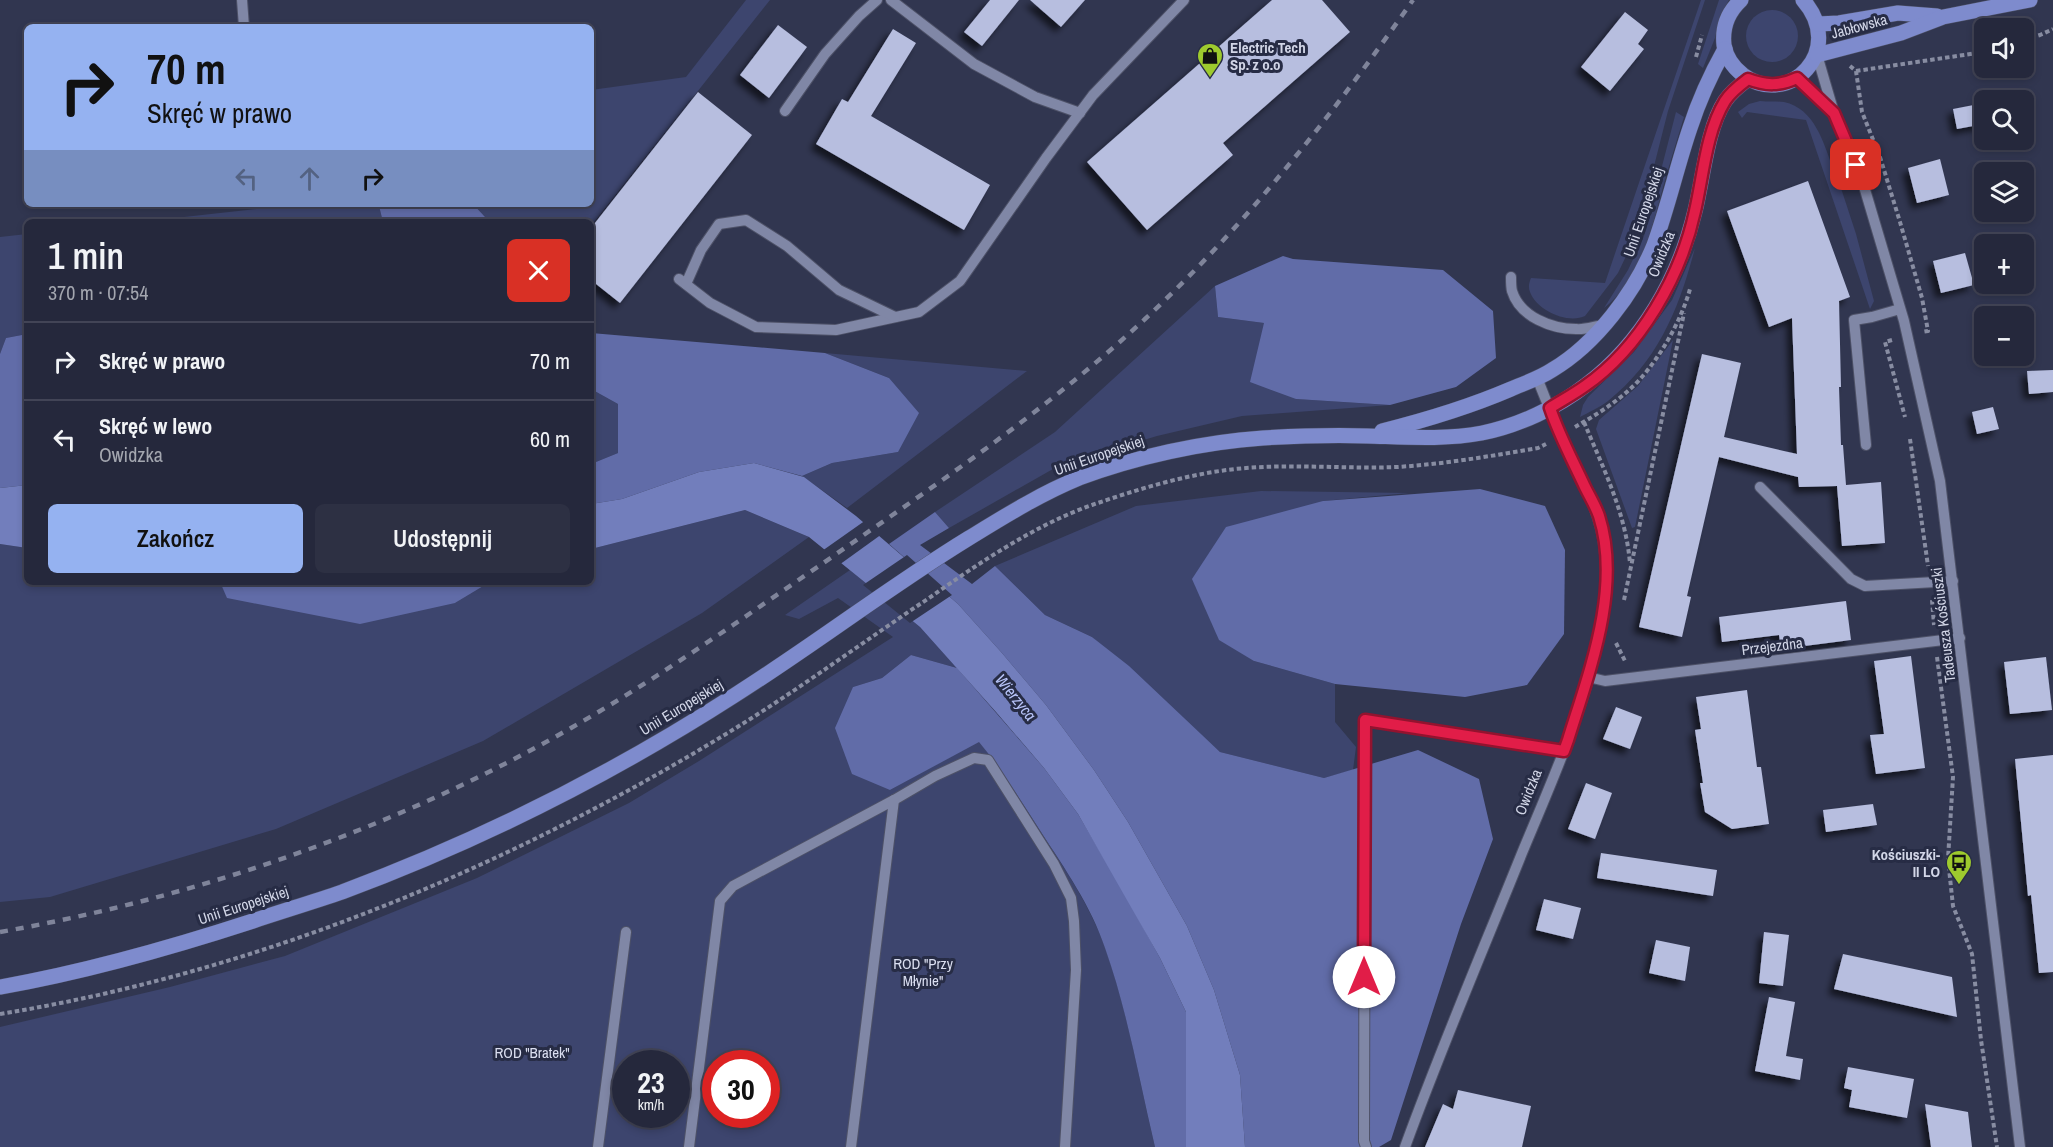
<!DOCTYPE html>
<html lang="pl">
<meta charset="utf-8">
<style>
:root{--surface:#25283c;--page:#2d3043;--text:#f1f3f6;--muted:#a3a6af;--line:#424456;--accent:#95b2f1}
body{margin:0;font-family:"Archivo Narrow",sans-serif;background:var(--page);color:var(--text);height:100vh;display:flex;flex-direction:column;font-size:22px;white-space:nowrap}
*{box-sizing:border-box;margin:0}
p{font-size:20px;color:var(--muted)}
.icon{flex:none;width:33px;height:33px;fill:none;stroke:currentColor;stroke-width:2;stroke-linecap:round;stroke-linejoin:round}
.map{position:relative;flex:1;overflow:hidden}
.side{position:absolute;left:24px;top:219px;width:570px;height:366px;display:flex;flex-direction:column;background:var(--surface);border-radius:9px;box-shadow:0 3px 9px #0003,0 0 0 2px var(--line)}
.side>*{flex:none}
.guide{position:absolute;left:24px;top:24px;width:570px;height:183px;border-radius:9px;box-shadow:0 3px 9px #0003,0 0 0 2px var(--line);background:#95b2f1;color:#111;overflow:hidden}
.buttons{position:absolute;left:1974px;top:18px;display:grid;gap:12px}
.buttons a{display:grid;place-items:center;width:60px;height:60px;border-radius:9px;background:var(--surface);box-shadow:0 3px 9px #0003,0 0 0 2px var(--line);font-size:30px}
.speed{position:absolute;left:612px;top:1050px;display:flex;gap:12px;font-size:30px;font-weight:700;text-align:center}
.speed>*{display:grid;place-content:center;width:78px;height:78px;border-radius:50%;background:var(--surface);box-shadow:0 3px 9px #0003,0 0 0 2px var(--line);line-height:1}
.speed small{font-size:15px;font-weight:400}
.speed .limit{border:9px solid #d22;background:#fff;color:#111}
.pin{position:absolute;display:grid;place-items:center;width:51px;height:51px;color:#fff;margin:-26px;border-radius:12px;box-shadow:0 3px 9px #0006}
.me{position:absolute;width:66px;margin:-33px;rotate:0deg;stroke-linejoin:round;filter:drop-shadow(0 0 4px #0008)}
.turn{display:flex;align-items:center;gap:21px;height:126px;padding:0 24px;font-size:27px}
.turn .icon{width:78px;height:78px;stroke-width:2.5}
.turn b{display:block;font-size:42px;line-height:51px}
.lanes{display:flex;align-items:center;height:57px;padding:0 24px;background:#0003;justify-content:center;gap:30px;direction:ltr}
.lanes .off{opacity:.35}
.round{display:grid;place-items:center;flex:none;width:63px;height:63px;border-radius:9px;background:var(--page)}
.head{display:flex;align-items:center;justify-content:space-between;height:102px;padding:0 24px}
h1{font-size:36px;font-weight:600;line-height:45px}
.action{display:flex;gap:12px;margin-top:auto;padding:12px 24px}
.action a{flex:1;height:69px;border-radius:9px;background:var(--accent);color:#111;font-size:24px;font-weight:600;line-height:69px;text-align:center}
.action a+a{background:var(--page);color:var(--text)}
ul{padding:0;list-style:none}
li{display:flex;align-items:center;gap:18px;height:78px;padding:0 24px;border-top:2px solid var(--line)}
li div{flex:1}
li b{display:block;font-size:22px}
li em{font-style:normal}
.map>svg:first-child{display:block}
.green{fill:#3d456e;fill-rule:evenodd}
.forest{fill:#616ca8}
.water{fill:#727ebc}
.pier{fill:#313650}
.building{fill:#b7bedf;filter:url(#shadow)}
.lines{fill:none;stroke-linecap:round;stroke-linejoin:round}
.minor-casing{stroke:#4d5167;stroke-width:12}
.major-casing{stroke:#4d5167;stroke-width:16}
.path{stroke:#888da2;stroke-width:4;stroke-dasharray:4.5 3;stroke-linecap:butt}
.minor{stroke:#8087a6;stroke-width:10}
.major{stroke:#7e8bcd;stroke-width:15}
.rail{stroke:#7f849a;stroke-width:4.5;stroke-dasharray:8 8;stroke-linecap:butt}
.route-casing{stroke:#92132f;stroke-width:15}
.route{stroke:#e11d48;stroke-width:10}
.labels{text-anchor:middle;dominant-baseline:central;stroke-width:6;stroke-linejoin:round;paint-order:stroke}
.street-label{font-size:15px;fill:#d2d6e7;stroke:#272c45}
.poi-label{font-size:15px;font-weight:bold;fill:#d2d6e7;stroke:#272c45;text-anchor:start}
.park-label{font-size:15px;fill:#dbdff1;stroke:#272c45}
.water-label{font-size:16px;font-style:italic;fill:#b8c4f9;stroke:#272c45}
</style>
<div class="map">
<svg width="2053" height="1147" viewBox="0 0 2053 1147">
<defs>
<filter id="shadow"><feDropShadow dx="-5.5" dy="5.5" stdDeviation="3" flood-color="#0009"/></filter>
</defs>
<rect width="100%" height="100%" fill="#313650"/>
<!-- green -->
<g class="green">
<path d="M746 0H770L591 226V222H486V218L473 204H591V90L686 77Z"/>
<path d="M1701 0H1705L1668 111 1637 233 1618 273 1585 316C1568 324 1537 311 1530 292 1528 287 1529 283 1531 278L1605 283Z"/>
<path d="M1719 0H1729L1720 16 1715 38 1703 68 1698 64Z"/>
<circle cx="1772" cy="36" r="26"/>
<path d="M1760 101C1768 102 1776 101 1784 102 1815 109 1823 142 1833 168L1831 175 1838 179 1856 234 1874 301 1870 309 1806 120 1747 112 1742 118 1738 112 1749 104Z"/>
<path d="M1676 112 1684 117C1677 140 1670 162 1664 184 1652 227 1641 280 1604 308L1628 270 1644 236Z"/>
<path d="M276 204H380L379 206 383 222H139L273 207Z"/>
<path d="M27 234V334L6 338 0 354V237Z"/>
<path d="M1695 248C1679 309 1658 361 1608 401 1599 408 1589 412 1580 417L1583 405 1588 397 1634 352 1672 300Z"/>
<path d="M1215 286 1218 317 1264 323 1296 399 1390 405 1242 416 1157 436 1060 465 949 528 935 512 1055 432Z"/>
<path d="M1673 340 1635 527 1632 528 1596 429 1599 420 1638 386Z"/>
<path d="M825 353 1027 371 847 508 802 476 832 463 898 452 889 378Z"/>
<path d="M591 389 618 404V453L591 464Z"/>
<path d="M1261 491 1409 493 1323 501 1254 661 1335 684V722L1356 747 1353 770 1324 778 1220 752 1092 637 1045 615 995 566 1136 506Z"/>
<path d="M745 510 809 537 702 613 483 741 276 829 50 897 0 902V544L27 548V582H220L228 598 455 603 490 582H591V549Z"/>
<path d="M850 570 920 627 957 668 911 655 882 678 853 687 890 790 979 741C1002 770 1021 801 1041 832 1065 869 1090 906 1105 947 1128 1012 1139 1080 1155 1147H0V1027L170 987 285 956 477 878 629 803 699 761 893 637 838 598 799 619 785 615ZM626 1064H676V1114H626ZM716 1064H766V1114H716Z"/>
</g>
<!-- forest -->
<g class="forest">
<path d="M380 204H473L486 218V222H383L379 206Z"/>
<path d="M1283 256 1293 259 1443 270 1493 311 1496 358 1456 387 1390 405 1296 399 1250 382 1264 323 1218 317 1215 286Z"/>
<path d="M591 333 825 353 889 378 919 413 898 452 832 463 802 476 754 463 699 472 622 499 591 504V464L618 453V404L591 389Z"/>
<path d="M27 334V485L0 488V354L6 338Z"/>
<path d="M1480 489 1545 506 1565 550 1564 634 1527 685 1465 697 1335 684 1254 661 1219 640 1192 579 1226 527 1323 501Z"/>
<path d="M935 512 949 528 920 545 972 584 995 566 1045 615 1092 637 1129 666 1220 752 1324 778 1418 750 1479 779 1493 839 1461 924 1391 1140 1379 1147H1245L1240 1075 1214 990 1187 926 1128 822 1094 770 1046 705 1002 653 958 604 889 544Z"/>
<path d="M220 582H261L295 587 352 582H490L455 603 360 624 227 598Z"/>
<path d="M911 655 957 668 1044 768 1078 814 1122 889 1160 958 1186 1012V1147H1155C1139 1080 1128 1013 1105 948 1091 906 1065 869 1041 832 1021 801 1002 770 979 742L890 790 852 774 835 728 853 687 882 678Z"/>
</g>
<!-- water -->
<g class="water">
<path d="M754 463 804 477 856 516 958 604 1002 653 1046 705 1094 770 1128 822 1187 926 1214 990 1240 1075 1245 1147H1186V1012L1160 958 1078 814 1044 768 996 712 920 627 809 537 745 510 591 549V504L622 499 699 472Z"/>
<path d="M27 485V548L0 544V488Z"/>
</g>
<!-- pier -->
<g class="pier">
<path d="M866 520 882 534 839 565 822 551Z"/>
<path d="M907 555 952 595 910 623 863 585Z"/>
</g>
<!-- building -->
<g class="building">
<path d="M990 0H1019L982 46 964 32Z"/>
<path d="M1030 0H1085L1061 27Z"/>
<path d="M1272 0H1322L1350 32 1223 143 1233 155 1147 230 1087 162Z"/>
<path d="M1625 12 1648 30 1638 44 1644 49 1610 91 1581 67Z"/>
<path d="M778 25 807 47 769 98 740 75Z"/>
<path d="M893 29 916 43 871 116 990 185 964 230 816 144 842 99 848 102Z"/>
<path d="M698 92 752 135 620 303 591 280V228Z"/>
<path d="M1984 103V124L1957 129 1953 109Z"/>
<path d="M1940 159 1949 195 1917 203 1908 168Z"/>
<path d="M1808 181 1850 297 1839 301 1841 387H1839L1841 445H1843L1846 485 1881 482 1885 543 1842 546 1837 486 1799 487 1798 477 1719 457 1687 596 1691 597 1682 637 1639 627 1702 354 1741 363 1724 437 1797 454 1792 318 1769 327 1727 211Z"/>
<path d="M1965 253 1974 285 1941 293 1933 261Z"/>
<path d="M2053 370V392L2029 394 2027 371Z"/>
<path d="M1993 407 1999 429 1977 434 1972 412Z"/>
<path d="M1846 601 1851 640 1781 649 1779 635 1722 642 1719 617Z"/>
<path d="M1911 656 1925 768 1876 774 1870 735 1884 734 1874 661Z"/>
<path d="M2046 657 2052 710 2010 714 2004 662Z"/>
<path d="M1747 690 1757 767H1761L1769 824 1732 829 1705 812 1700 783H1703L1695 730 1701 729 1696 697Z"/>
<path d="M1616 707 1642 717 1630 749 1603 739Z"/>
<path d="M2053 755V972L2039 973 2031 895 2028 896 2015 759Z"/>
<path d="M1586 783 1612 793 1595 839 1568 829Z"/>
<path d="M1873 804 1877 825 1826 832 1823 810Z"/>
<path d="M1601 853 1717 870 1713 896 1597 878Z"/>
<path d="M1544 899 1581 908 1573 939 1536 930Z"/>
<path d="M1764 932 1789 935 1783 986 1759 983Z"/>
<path d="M1656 940 1690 947 1685 981 1649 973Z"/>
<path d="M1843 954 1952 977 1957 1017 1834 989Z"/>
<path d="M1769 997 1795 1002 1786 1056 1803 1059 1800 1080 1755 1071Z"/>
<path d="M1848 1067 1914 1079 1907 1118 1849 1107 1852 1090 1844 1088Z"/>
<path d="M1458 1090 1531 1106 1522 1147H1425L1443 1104 1453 1109Z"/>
<path d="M1925 1104 1968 1112 1972 1147H1931Z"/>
</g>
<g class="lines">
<defs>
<g id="minor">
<path d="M242 0 244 27"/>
<path d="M891 0 974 64 1035 97 1080 113"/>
<path d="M1817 55 1834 113 1863 183 1904 321 1940 481 2020 1147"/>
<path d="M1797 78 1834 112"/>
<path d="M785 111 825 54 859 16 877 0"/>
<path d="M1511 277C1511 281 1511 287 1512 291 1520 317 1552 329 1576 329 1585 330 1595 326 1604 325"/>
<path d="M679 279 710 303 756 327 836 330 919 312 960 281 1046 158 1093 95 1184 0"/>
<path d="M686 284 701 250 719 224 746 220 787 246 839 290 895 317"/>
<path d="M1866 445 1854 320 1872 317 1900 309"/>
<path d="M1760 487 1851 579 1865 586 1953 581"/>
<path d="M1588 677 1605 681 1960 638"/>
<path d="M598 1147 626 932"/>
<path d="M689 1147 720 901 733 886 894 800 935 776 974 758 988 760 1054 864 1071 898 1074 921 1076 970 1065 1147"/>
<path d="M851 1147 894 800"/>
<path d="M1366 1147 1364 1141 1365 720 1564 751"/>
<path d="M1405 1147C1441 1048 1483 950 1522 853 1558 766 1617 639 1604 545 1599 506 1577 472 1561 436 1552 417 1545 397 1537 378"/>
</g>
<g id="major">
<path d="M1741 0C1728 12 1722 27 1724 45 1726 57 1734 68 1743 75 1789 109 1847 50 1803 0"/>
<path d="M1818 24 1839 23 1898 13 1937 16"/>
<path d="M1817 55 1901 33 1943 17 2030 0"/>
<path d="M1382 431C1426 420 1469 407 1511 389 1525 383 1540 378 1552 370 1596 344 1635 292 1654 245 1668 207 1677 166 1690 128 1699 100 1711 74 1725 49"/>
<path d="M0 987C86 972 170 948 253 921 283 911 313 902 342 892 479 841 612 774 735 695 814 645 889 587 969 538 1005 516 1040 494 1079 478 1135 457 1203 442 1263 438 1297 436 1333 435 1367 436 1405 437 1445 440 1482 433 1518 426 1558 407 1586 385 1642 343 1679 278 1695 211 1703 179 1707 128 1725 101 1731 92 1740 85 1748 79"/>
</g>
</defs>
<!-- minor casing -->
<use href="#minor" class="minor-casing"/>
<!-- major casing -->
<use href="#major" class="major-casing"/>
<!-- path -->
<g class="path">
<path d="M2024 40 2040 35 2053 29"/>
<path d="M1696 57 1702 35"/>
<path d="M1850 66 1856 71 1862 112 1880 157 1900 222 1922 298 1928 331 1922 332"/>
<path d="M1856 71 1984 52"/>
<path d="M1892 340 1885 342 1905 417"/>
<path d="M1584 422C1603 468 1626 513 1630 564"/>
<path d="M1575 427C1594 416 1614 404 1630 389 1656 366 1681 322 1690 289"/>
<path d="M1910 439 1928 566"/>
<path d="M1624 600 1684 313"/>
<path d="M1932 600 1934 625"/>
<path d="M1616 643 1625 661"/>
<path d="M1937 657 1953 777 1948 859 1953 906 1972 954 1981 1040 1997 1147"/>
<path d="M0 1014C253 973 497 872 716 740 790 696 860 644 932 596 979 563 1037 524 1092 505 1141 488 1194 472 1246 468 1296 464 1347 469 1397 467 1445 464 1491 456 1538 448L1546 444"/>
</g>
<!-- minor -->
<use href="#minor" class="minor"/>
<!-- major -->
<use href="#major" class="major"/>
<!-- rail -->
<path class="rail" d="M0 932C199 897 396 828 571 728 657 679 737 622 819 566 931 488 1045 412 1145 319 1247 224 1333 114 1413 0"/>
</g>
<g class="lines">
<defs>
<path id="route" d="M1364 977 1365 720 1564 751 1568 740C1589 672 1622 588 1599 516 1596 507 1590 497 1585 487 1573 461 1559 435 1550 408 1561 401 1574 394 1585 386 1640 348 1681 276 1695 211 1703 177 1706 132 1725 101 1730 93 1740 85 1748 79 1766 86 1780 86 1797 78L1834 113 1856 165"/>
</defs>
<!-- route casing -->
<use href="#route" class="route-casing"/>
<!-- route -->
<use href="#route" class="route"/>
</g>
<!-- icons -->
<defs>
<symbol id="shop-pin" viewBox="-11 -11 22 30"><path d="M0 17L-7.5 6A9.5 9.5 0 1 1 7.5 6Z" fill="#9eca2e" stroke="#272c45"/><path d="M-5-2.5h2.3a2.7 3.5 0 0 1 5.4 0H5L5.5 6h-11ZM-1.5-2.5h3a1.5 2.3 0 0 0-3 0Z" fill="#111"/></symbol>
<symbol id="bus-pin" viewBox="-11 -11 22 30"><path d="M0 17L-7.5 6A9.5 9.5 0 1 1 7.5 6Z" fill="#9eca2e" stroke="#272c45"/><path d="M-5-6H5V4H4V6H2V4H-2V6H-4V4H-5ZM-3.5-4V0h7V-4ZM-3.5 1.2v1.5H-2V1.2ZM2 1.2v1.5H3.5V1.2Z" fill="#111"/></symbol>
</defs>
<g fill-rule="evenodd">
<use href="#shop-pin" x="1195" y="41" width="30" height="40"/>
<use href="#bus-pin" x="1944" y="848" width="30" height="40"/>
</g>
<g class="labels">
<!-- street labels -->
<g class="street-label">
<text transform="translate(1859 26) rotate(-15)">Jabłowska</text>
<text transform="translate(1643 212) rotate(-71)">Unii Europejskiej</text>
<text transform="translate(1661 254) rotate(-68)">Owidzka</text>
<text transform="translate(1099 455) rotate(-19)">Unii Europejskiej</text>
<text transform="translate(1943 625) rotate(-97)">Tadeusza Kościuszki</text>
<text transform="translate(1772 646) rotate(-7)">Przejezdna</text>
<text transform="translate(681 707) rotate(-31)">Unii Europejskiej</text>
<text transform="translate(1528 792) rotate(-68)">Owidzka</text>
<text transform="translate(243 905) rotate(-18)">Unii Europejskiej</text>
</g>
<!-- poi labels -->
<g class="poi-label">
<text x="1230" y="47">Electric Tech<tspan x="1230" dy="17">Sp. z o.o</tspan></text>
<text x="1940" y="854" text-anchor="end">Kościuszki-<tspan x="1940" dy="17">II LO</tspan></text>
</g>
<!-- park labels -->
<g class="park-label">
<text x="923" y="963">ROD "Przy<tspan x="923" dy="17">Młynie"</tspan></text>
<text x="532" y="1052">ROD "Bratek"</text>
</g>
<!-- water labels -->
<g class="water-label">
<text transform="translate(1016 697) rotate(51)">Wierzyca</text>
</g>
</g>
</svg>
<div class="buttons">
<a><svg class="icon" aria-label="sound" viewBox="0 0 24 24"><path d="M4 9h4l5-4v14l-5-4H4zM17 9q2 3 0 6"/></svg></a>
<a><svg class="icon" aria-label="search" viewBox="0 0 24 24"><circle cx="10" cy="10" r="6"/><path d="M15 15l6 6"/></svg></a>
<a><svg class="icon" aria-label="layers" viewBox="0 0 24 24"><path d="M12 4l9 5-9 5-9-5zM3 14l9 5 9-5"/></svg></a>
<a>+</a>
<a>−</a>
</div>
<div class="speed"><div>23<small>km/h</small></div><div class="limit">30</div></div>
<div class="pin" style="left:1856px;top:165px;background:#d93025"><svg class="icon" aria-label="arrive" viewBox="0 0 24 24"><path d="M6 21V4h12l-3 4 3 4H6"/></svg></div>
<svg class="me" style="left:1364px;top:977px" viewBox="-20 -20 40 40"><circle r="19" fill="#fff"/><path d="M0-13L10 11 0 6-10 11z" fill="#e11d48"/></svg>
<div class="guide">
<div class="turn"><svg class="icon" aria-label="right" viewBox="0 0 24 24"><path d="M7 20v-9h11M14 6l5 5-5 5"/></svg><div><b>70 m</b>Skręć w prawo</div></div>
<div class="lanes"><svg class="icon off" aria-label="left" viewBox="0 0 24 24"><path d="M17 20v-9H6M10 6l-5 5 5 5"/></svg><svg class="icon off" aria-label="ahead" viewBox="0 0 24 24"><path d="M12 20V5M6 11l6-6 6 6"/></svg><svg class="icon" aria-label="right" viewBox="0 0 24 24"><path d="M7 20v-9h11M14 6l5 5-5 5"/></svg></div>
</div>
<section class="side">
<div class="head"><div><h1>1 min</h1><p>370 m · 07:54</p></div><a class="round" style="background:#d93025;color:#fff"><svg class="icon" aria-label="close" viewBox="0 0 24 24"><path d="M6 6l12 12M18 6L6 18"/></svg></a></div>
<ul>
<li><svg class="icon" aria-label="right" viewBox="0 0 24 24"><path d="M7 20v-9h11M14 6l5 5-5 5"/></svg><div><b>Skręć w prawo</b></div><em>70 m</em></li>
<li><svg class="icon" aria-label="left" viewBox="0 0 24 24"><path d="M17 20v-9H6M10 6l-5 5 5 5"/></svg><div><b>Skręć w lewo</b><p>Owidzka</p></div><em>60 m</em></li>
</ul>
<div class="action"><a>Zakończ</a><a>Udostępnij</a></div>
</section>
</div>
